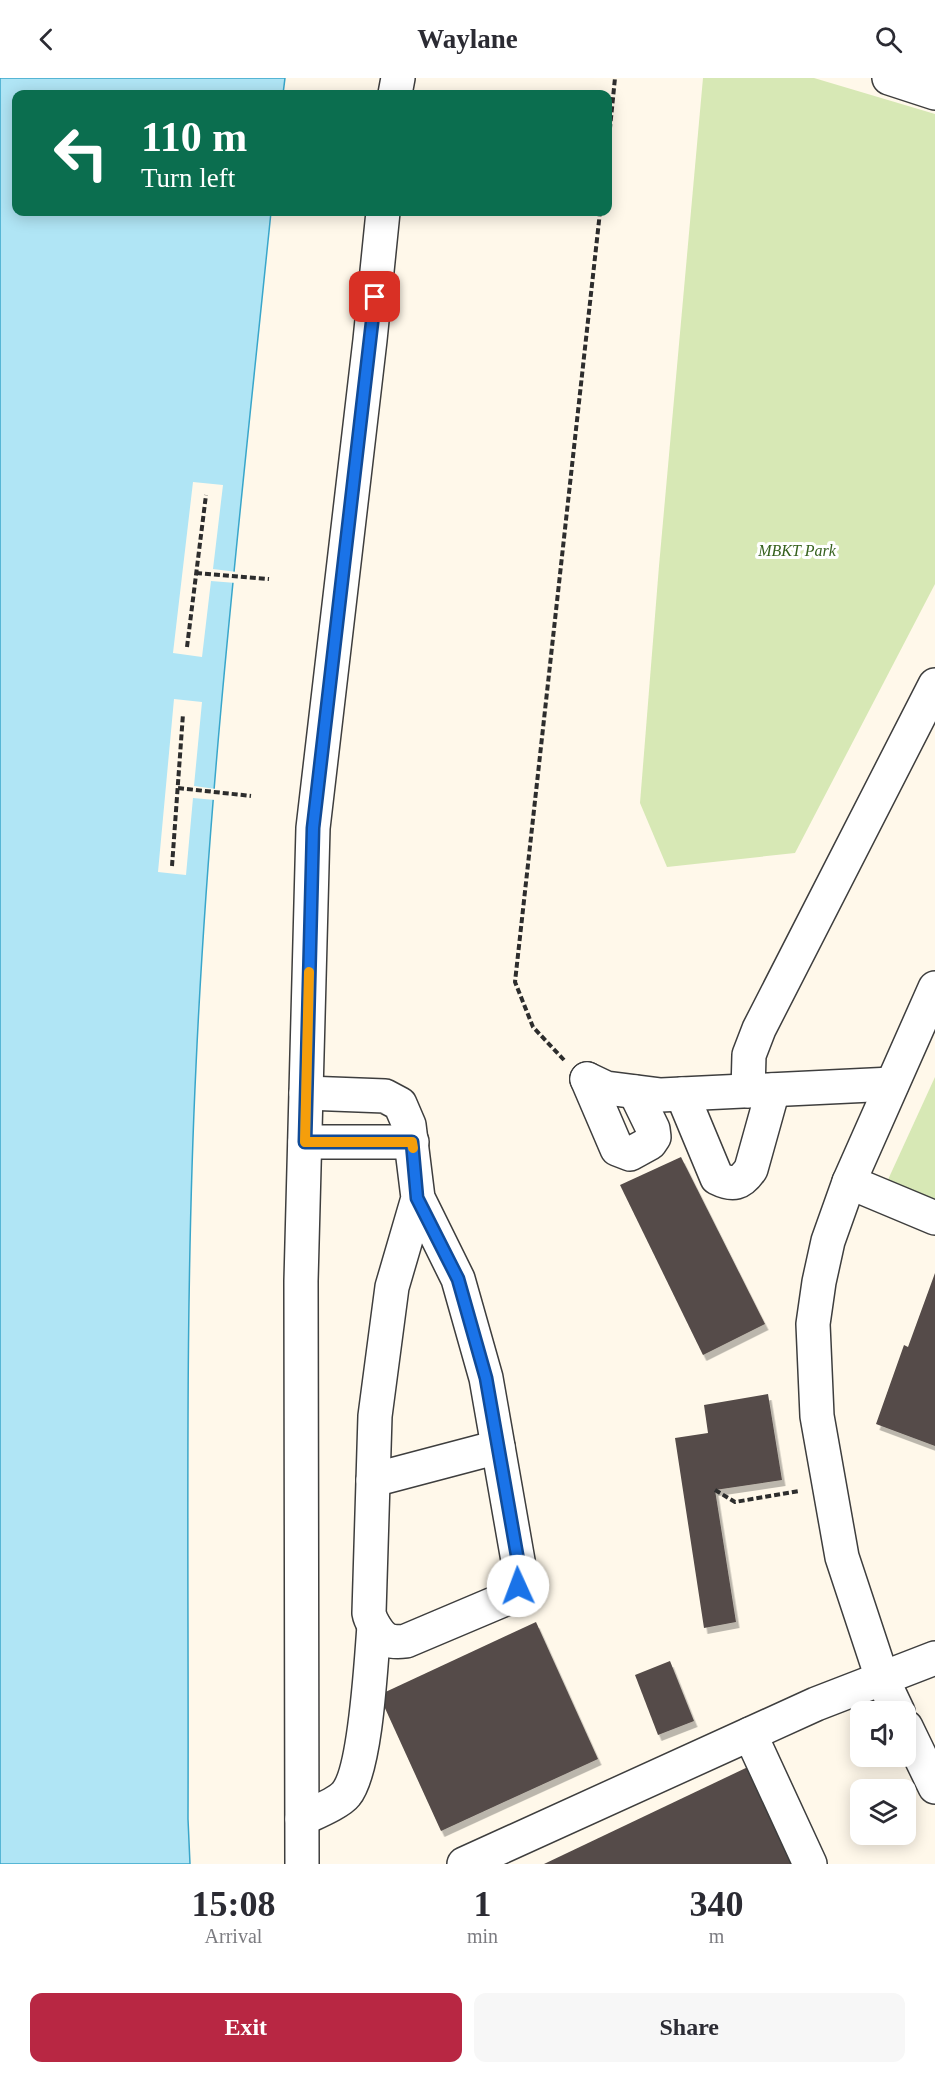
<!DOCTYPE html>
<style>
:root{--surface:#fff;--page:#f7f7f7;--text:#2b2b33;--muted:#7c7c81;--accent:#b82743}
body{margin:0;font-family:Georgia,serif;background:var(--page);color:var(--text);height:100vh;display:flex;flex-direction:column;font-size:22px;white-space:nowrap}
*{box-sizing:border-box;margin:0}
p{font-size:20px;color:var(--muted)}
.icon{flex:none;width:33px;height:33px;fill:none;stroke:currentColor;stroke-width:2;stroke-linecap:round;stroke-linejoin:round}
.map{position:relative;height:1786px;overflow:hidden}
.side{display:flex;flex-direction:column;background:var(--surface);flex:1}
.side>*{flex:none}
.top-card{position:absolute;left:12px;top:12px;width:600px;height:126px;border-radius:12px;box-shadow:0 3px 15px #0003;background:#0b6e4f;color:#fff;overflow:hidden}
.buttons{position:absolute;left:850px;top:1623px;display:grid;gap:12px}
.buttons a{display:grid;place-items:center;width:66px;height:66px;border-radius:12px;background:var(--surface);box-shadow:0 3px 15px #0003;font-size:30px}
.pin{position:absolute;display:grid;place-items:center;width:51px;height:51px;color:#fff;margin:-26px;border-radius:12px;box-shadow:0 3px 9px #0006}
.me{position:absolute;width:66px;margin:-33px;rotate:358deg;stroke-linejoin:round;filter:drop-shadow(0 0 4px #0008)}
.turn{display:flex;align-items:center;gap:21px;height:126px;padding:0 30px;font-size:27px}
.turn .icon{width:78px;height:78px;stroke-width:2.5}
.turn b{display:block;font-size:42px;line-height:51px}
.eta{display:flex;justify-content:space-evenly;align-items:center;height:102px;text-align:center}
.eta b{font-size:36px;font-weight:800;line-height:42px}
.button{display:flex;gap:12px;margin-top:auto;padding:12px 30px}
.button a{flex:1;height:69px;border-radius:12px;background:var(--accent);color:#fff;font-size:24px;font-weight:800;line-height:69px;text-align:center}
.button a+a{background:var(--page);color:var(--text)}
header{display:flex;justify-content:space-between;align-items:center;height:78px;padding:0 30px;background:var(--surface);font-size:27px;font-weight:800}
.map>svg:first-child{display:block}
.green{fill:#d7e8b5}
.water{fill:#b0e5f5;stroke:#39a6ca;stroke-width:1.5}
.pier{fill:#fff8ea}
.building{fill:#544b48;filter:url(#shadow)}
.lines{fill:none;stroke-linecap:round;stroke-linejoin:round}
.minor-casing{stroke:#3e3e3e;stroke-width:36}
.path{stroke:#2d2d2d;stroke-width:4;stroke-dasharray:6 3;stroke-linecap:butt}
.minor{stroke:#fff;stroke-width:33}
.route-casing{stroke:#114b97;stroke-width:15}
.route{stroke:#1a73e8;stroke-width:10}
.slow{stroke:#f59e0b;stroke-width:10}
.labels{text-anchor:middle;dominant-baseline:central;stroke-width:6;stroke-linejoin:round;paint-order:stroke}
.park-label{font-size:16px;font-style:italic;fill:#36611e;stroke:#fff}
</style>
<header><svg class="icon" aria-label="back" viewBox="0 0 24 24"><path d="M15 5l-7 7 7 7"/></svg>Waylane<svg class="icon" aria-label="search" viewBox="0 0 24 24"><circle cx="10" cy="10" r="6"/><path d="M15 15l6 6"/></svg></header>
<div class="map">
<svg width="935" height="1786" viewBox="0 0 935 1786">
<defs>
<filter id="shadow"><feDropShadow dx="3.5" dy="6" stdDeviation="0" flood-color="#0004"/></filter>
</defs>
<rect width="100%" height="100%" fill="#fff8ea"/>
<!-- green -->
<g class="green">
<path d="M703 0H814L935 36V506L795 775 667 789 640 725 659 488Z"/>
<path d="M935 999V1138L886 1106Z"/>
</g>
<!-- water -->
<path class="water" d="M0 0H285L283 16H16V134H271C242 418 209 702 196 988 184 1238 189 1490 188 1741L190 1786H0Z"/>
<!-- pier -->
<g class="pier">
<path d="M193 404 223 407 213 491 237 494 236 505 211 503 202 579 173 575Z"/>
<path d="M174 621 202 624 194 708 216 711 215 722 193 720 186 797 158 794Z"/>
</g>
<!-- building -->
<g class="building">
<path d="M681 1079 765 1246 703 1277 620 1107Z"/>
<path d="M935 1195V1368L876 1346 904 1267 908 1269Z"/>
<path d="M768 1316 782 1402 715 1412 736 1544 704 1550 675 1360 708 1355 704 1327Z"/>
<path d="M536 1544 598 1681 441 1753 379 1617Z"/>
<path d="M670 1583 694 1643 658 1657 635 1597Z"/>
<path d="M750 1688 796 1786H544Z"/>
</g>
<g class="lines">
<defs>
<g id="minor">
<path d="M889 0 935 15"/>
<path d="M395 16 398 0"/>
<path d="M587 1001 606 1010 661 1017 892 1006"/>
<path d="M587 1001 617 1071 630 1076 650 1065 654 1059 653 1051 635 1014"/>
<path d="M748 1013 749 977 759 951 935 607"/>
<path d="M306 1015 385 1018 400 1026 409 1047 418 1120 458 1201 486 1300 520 1494 518 1508 510 1519 406 1563C390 1565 384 1563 375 1549 372 1544 370 1541 369 1535L375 1338 392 1209 418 1120"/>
<path d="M682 1016 717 1100C733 1108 741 1106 751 1091L773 1012"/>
<path d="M305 1064H412"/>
<path d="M849 1104 935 1140"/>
<path d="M373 1402 498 1369"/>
<path d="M898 1634 882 1600 842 1479 817 1338 813 1246 819 1204 828 1163 849 1104 935 910"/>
<path d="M906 1649 935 1709"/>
<path d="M750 1656 810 1786"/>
<path d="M302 1741C314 1735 339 1725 346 1716 366 1692 371 1584 374 1548"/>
<path d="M302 1786 301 1203 313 750 370 262 383 134"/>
<path d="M464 1786 816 1626 935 1580"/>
</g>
</defs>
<!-- minor casing -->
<use href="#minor" class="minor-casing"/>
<!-- path -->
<g class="path">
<path d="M608 70 615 0"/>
<path d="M196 495 269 501"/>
<path d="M187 569 206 417"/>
<path d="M178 710 251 718"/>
<path d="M172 788 183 636"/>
<path d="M564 982 533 949 515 904 600 134"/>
<path d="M715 1412 735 1424 799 1413"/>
</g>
<!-- minor -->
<use href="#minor" class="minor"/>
</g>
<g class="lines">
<defs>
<path id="route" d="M375 219 313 750 305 1064H412L417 1120 458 1201 486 1300 520 1494 518 1508"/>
</defs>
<!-- route casing -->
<use href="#route" class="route-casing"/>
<!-- route -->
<use href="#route" class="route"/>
<!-- slow -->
<path class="slow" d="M309 894 305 1064H412L413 1070"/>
</g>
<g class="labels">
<!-- park labels -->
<g class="park-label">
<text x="797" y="472">MBKT Park</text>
</g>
</g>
</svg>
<div class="buttons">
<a><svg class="icon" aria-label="sound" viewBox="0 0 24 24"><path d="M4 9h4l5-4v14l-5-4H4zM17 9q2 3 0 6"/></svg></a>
<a><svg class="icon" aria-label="layers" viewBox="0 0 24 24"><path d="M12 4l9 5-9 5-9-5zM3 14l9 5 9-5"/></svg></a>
</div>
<div class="pin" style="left:375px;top:219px;background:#d93025"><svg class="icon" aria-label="arrive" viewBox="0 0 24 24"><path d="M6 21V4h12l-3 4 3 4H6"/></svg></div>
<svg class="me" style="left:518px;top:1508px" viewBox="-20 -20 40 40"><circle r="19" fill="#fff"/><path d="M0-13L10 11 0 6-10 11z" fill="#1a73e8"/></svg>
<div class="top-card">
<div class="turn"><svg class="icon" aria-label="left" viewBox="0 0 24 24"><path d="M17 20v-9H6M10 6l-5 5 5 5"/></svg><div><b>110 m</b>Turn left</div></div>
</div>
</div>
<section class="side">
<div class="eta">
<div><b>15:08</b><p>Arrival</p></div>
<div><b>1</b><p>min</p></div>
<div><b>340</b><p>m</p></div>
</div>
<div class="button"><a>Exit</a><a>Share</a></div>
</section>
